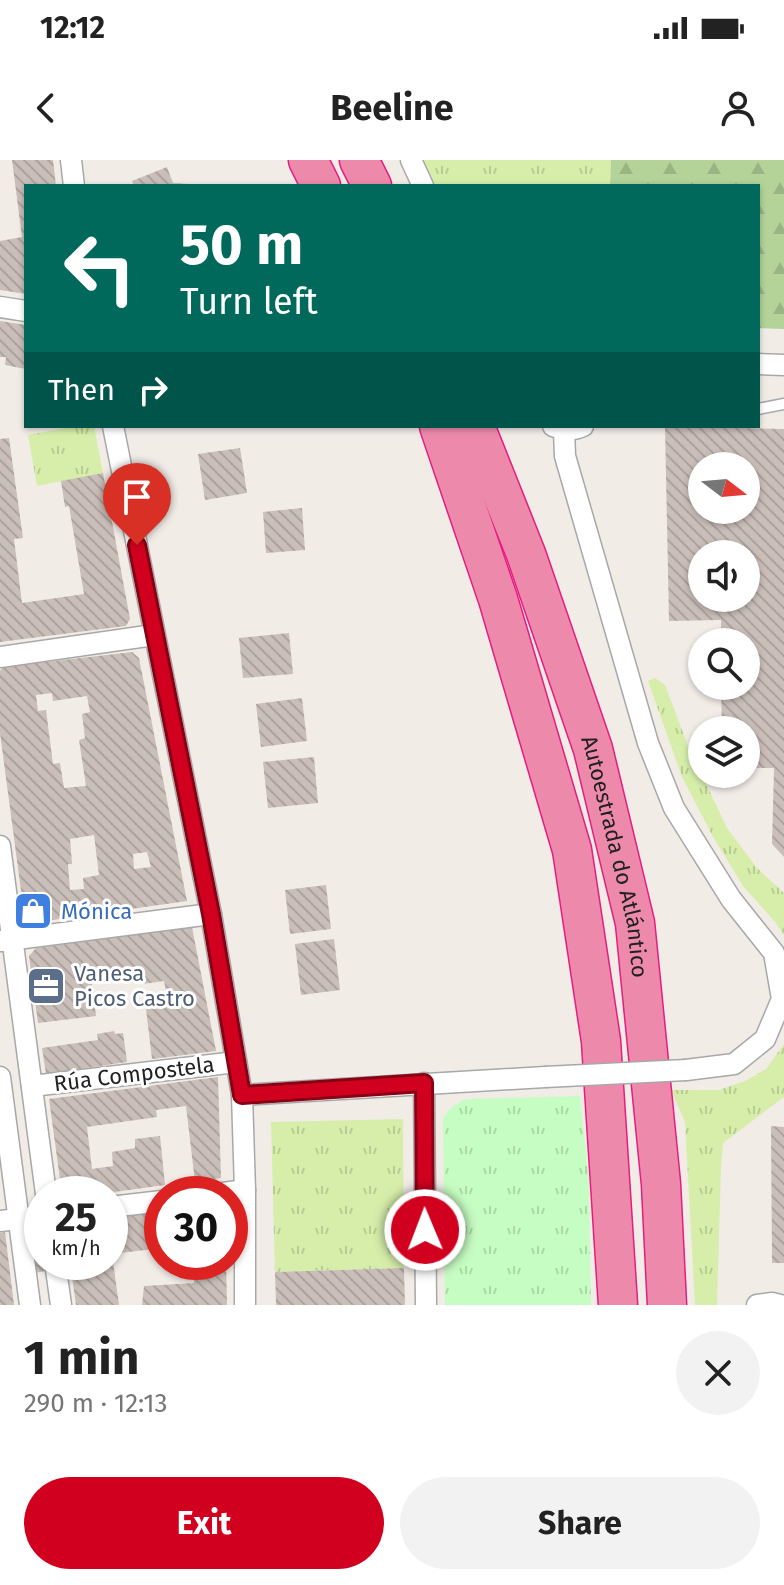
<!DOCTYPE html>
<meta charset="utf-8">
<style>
:root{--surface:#fff;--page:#f2f2f2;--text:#222;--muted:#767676;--accent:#d1001f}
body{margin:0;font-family:"Fira Sans",sans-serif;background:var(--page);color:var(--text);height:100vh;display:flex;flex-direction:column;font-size:30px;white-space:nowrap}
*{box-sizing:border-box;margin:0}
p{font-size:26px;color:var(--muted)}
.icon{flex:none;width:44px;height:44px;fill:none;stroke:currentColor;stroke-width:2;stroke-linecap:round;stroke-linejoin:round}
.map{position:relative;height:1145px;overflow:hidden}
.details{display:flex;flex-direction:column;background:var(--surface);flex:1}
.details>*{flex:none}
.banner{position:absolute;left:24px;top:24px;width:736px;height:244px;border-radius:0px;box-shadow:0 2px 6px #0004;background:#00695c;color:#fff;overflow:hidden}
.needle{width:52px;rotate:106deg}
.controls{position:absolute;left:688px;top:292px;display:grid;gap:16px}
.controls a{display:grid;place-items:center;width:72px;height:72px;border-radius:50%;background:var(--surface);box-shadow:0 2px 6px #0004;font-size:40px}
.speed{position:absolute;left:24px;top:1016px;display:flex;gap:16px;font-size:40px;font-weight:700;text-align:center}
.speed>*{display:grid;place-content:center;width:104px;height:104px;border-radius:50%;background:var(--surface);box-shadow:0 2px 6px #0004;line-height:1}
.speed small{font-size:20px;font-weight:400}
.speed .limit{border:12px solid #d22;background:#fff;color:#111}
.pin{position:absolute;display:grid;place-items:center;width:68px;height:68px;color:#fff;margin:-82px -34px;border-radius:50% 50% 50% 0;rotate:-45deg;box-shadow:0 0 8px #0007}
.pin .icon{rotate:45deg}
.me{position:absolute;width:88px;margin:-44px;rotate:359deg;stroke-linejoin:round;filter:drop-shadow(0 0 6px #0008)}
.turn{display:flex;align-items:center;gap:28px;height:168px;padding:0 24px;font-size:36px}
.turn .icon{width:104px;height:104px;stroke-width:2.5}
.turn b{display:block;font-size:56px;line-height:68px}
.then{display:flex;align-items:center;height:76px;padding:0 24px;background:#0003;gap:16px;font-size:30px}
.round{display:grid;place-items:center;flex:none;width:84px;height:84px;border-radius:42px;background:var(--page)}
.summary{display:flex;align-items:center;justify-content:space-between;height:136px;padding:0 24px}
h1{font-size:48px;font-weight:700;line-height:60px}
.button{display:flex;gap:16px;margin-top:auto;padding:16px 24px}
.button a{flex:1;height:92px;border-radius:48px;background:var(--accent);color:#fff;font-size:32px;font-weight:700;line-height:92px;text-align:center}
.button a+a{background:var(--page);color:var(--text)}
.status{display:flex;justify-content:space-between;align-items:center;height:56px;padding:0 40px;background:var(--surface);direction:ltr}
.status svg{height:22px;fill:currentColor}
header{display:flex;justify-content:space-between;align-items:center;height:104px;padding:0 24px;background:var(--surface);font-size:36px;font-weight:700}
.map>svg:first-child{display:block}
.grass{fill:url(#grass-tufts)}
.forest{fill:url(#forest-firs)}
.park{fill:url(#park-tufts)}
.building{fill:url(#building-back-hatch);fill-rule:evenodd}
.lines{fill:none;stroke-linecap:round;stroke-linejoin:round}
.service-casing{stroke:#a8a8a8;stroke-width:13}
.minor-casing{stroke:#a8a8a8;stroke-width:23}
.motorway-casing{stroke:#e71c80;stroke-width:41}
.service{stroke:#fff;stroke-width:10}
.minor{stroke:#fff;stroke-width:20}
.motorway{stroke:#ed8aab;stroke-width:38}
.minor-bridge-casing{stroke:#a8a8a8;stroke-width:23;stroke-linecap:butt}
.minor-bridge{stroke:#fff;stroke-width:20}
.route-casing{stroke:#880014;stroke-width:20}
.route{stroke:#d1001f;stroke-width:14}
.labels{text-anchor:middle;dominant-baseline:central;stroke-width:6;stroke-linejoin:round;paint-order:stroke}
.street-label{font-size:22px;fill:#212121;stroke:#fff}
.shop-label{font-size:22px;fill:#366cbe;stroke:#fff;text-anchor:start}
.service-label{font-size:22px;fill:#4e5e75;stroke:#fff;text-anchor:start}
</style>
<div class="status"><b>12:12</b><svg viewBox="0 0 49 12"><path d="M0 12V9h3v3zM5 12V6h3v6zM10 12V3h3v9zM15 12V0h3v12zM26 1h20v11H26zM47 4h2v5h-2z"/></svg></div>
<header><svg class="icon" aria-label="back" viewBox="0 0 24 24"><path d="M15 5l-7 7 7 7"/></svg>Beeline<svg class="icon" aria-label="person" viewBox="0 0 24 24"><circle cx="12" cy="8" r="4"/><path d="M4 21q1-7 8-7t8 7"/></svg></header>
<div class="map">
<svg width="784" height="1145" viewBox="0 0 784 1145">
<defs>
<pattern id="grass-tufts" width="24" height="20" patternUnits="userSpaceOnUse" patternTransform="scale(2)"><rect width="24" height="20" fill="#d6eeaa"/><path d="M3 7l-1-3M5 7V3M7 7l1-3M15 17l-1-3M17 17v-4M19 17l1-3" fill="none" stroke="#b7cc92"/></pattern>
<pattern id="forest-firs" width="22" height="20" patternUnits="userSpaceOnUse" patternTransform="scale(2)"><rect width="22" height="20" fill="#b3d399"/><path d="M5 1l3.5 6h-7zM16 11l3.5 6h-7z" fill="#9ab584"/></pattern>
<pattern id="park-tufts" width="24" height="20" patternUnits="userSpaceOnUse" patternTransform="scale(2)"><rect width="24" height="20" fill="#c6fdc2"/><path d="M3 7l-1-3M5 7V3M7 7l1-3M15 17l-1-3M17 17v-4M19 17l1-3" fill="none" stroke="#aad9a6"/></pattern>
<pattern id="building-back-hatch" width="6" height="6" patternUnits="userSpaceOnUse" patternTransform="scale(2)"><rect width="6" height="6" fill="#cabeb9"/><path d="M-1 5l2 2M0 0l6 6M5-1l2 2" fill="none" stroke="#ada39f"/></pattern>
</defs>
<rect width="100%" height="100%" fill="#f2ece7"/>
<!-- grass -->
<g class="grass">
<path d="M419 0H611L610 26H432Z"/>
<path d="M75 266H94L103 313 37 326 28 275Z"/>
<path d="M655 518 665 525 688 586 727 668 757 708 784 733V775L776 763 743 726 712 675 682 617 648 521Z"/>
<path d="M784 884V937L723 983 721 1007 717 1145H695L685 962 671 930H719L745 921 766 909Z"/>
<path d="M403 959 404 1108 275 1112 271 962Z"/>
</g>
<!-- forest -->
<path class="forest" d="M611 0H784V169L758 168V26H610Z"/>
<!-- park -->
<path class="park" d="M580 936 589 1022 591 1145H445L443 959C448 948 456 943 467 939Z"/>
<!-- building -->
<g class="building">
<path d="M12 0H53L56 26H26V134L0 130V81L22 77Z"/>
<path d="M167 7 173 23 191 24V26H134L132 21Z"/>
<path d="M0 161 26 165V209L5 205 6 197H0Z"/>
<path d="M665 266 784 269V697L772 684 774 608H746V570H722L721 526H746V482H721V460L669 461ZM702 306H746V350H702ZM702 394H746V438H702Z"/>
<path d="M9 278 23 378 14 379 22 443 84 434 69 346 65 347 61 321 103 313 130 459 126 466 0 482V279Z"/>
<path d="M240 288 247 333 205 340 198 294Z"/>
<path d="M302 348 305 390 266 393 263 352Z"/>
<path d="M289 473 293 514 243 518 239 478Z"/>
<path d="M132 492 139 498 187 741 32 763 24 753 0 573V511L3 507ZM52 533 53 541 87 536 90 552 82 554 85 578 79 580 86 626 64 628 60 603 53 604 46 550 38 551 36 535ZM94 675 99 715 83 718 84 729 70 730 68 704H72L70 679ZM147 692 151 707 134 709 133 694Z"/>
<path d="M302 538 307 581 261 587 256 544Z"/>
<path d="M314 597 318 643 268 648 263 602Z"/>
<path d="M326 725 331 769 290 774 285 730Z"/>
<path d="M192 767 216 891 152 899 146 849 169 846 164 821 143 824 140 813 91 819 96 856 38 863 29 796 36 788Z"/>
<path d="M334 779 340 830 301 835 295 784Z"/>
<path d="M114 871 115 874 123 873 127 902 46 914 42 888 98 880 97 874Z"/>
<path d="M218 917 221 1018 195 1022 186 946 156 950 157 957 87 967 92 1009 113 1006 112 992 135 988V979L160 976 165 1025 100 1034H62L49 939Z"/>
<path d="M771 966 784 967V1103H772Z"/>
<path d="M162 1049V1088L112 1094 119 1145H76L70 1102H110V1056Z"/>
<path d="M5 1072 14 1145H0V1073Z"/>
<path d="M42 1086V1102H50L52 1110 34 1113 30 1087Z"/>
<path d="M193 1102H226L227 1145H142L144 1126 194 1123Z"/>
<path d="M404 1108 405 1145H276L275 1112Z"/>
</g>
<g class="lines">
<defs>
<path id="service" d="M758 249 784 244"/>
<g id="minor">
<path d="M71 0 74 26"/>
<path d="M411 0 423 26"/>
<path d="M0 147 26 151"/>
<path d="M758 204 784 205"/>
<path d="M113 266 211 754 242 935 245 1030V1145"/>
<path d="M553 266C563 270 573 271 583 266"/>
<path d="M564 270 565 296 648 583 674 648 731 739 774 793 782 839 765 879 734 904 686 910"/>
<path d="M0 497 154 475"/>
<path d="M0 686 46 1034"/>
<path d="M1 781 211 754"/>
<path d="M0 917 30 1145"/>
<path d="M424 923 426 1145"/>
<path d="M32 926 236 902"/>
<path d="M242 935 545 917"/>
<path d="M216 1034 245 1030"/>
<path d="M110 1047 162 1041"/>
<path d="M0 1061 42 1056"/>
<path d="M55 1102 61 1145"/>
<path d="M757 1145 772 1143 780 1145"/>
</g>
<g id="motorway">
<path d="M308 0 321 26"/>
<path d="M359 0 372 26"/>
<path d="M439 266 498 439 572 690 601 881 618 1145"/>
<path id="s1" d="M475 266 526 394 593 589 635 763 661 1024 667 1145"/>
</g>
</defs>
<!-- service casing -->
<use href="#service" class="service-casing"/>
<!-- minor casing -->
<use href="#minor" class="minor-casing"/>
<!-- motorway casing -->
<use href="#motorway" class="motorway-casing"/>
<!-- service -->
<use href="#service" class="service"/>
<!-- minor -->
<use href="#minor" class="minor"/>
<!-- motorway -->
<use href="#motorway" class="motorway"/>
<defs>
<path id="minor-bridge" d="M545 917 686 910"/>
</defs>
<!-- minor-bridge casing -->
<use href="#minor-bridge" class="minor-bridge-casing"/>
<!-- minor-bridge -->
<use href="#minor-bridge" class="minor-bridge"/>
</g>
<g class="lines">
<defs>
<path id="route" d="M137 385 211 754 242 935 424 923 425 1070"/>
</defs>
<!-- route casing -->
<use href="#route" class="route-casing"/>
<!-- route -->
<use href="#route" class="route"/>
</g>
<!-- icons -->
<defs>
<symbol id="shop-square" viewBox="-11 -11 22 22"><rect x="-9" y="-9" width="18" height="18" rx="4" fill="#3f7fe0" stroke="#fff"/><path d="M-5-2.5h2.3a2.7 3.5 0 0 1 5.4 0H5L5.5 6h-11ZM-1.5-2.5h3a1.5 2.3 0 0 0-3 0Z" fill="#fff"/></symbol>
<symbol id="office-square" viewBox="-11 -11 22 22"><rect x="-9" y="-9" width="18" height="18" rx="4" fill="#5c6f8a" stroke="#fff"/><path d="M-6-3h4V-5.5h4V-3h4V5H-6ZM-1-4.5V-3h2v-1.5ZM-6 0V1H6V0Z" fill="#fff"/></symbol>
</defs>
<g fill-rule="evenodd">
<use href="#shop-square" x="11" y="729" width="44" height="44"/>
<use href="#office-square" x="24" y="804" width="44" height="44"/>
</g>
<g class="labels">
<!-- street labels -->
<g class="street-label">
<text stroke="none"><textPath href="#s1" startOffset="454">Autoestrada do Atlántico</textPath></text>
<text transform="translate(134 914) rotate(-7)">Rúa Compostela</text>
</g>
<!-- shop labels -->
<g class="shop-label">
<text x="61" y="751">Mónica</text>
</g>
<!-- service labels -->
<g class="service-label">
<text x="74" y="813">Vanesa<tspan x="74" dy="25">Picos Castro</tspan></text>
</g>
</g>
</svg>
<div class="controls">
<a><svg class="needle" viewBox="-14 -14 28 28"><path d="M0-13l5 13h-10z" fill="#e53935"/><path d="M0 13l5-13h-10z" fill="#767676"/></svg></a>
<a><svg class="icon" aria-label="sound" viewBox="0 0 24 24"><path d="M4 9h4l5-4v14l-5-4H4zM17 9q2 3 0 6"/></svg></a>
<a><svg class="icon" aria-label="search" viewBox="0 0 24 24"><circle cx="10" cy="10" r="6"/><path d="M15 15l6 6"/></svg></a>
<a><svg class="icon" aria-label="layers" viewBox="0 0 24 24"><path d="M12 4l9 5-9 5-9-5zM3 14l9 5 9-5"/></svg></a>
</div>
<div class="speed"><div>25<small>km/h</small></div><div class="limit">30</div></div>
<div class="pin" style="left:137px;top:385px;background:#d93025"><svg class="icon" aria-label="arrive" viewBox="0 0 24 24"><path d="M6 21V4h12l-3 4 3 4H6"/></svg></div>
<svg class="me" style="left:425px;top:1070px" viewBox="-20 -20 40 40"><circle r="17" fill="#d1001f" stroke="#fff" stroke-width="3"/><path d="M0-11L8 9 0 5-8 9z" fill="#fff"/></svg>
<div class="banner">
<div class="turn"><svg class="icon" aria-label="left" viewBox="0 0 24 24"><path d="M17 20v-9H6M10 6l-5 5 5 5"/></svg><div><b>50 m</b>Turn left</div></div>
<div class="then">Then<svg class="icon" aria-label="right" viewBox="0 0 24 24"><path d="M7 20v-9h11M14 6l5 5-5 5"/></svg></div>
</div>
</div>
<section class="details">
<div class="summary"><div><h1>1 min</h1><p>290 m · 12:13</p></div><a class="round"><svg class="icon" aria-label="close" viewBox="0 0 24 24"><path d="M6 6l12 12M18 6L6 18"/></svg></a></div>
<div class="button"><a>Exit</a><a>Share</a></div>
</section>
